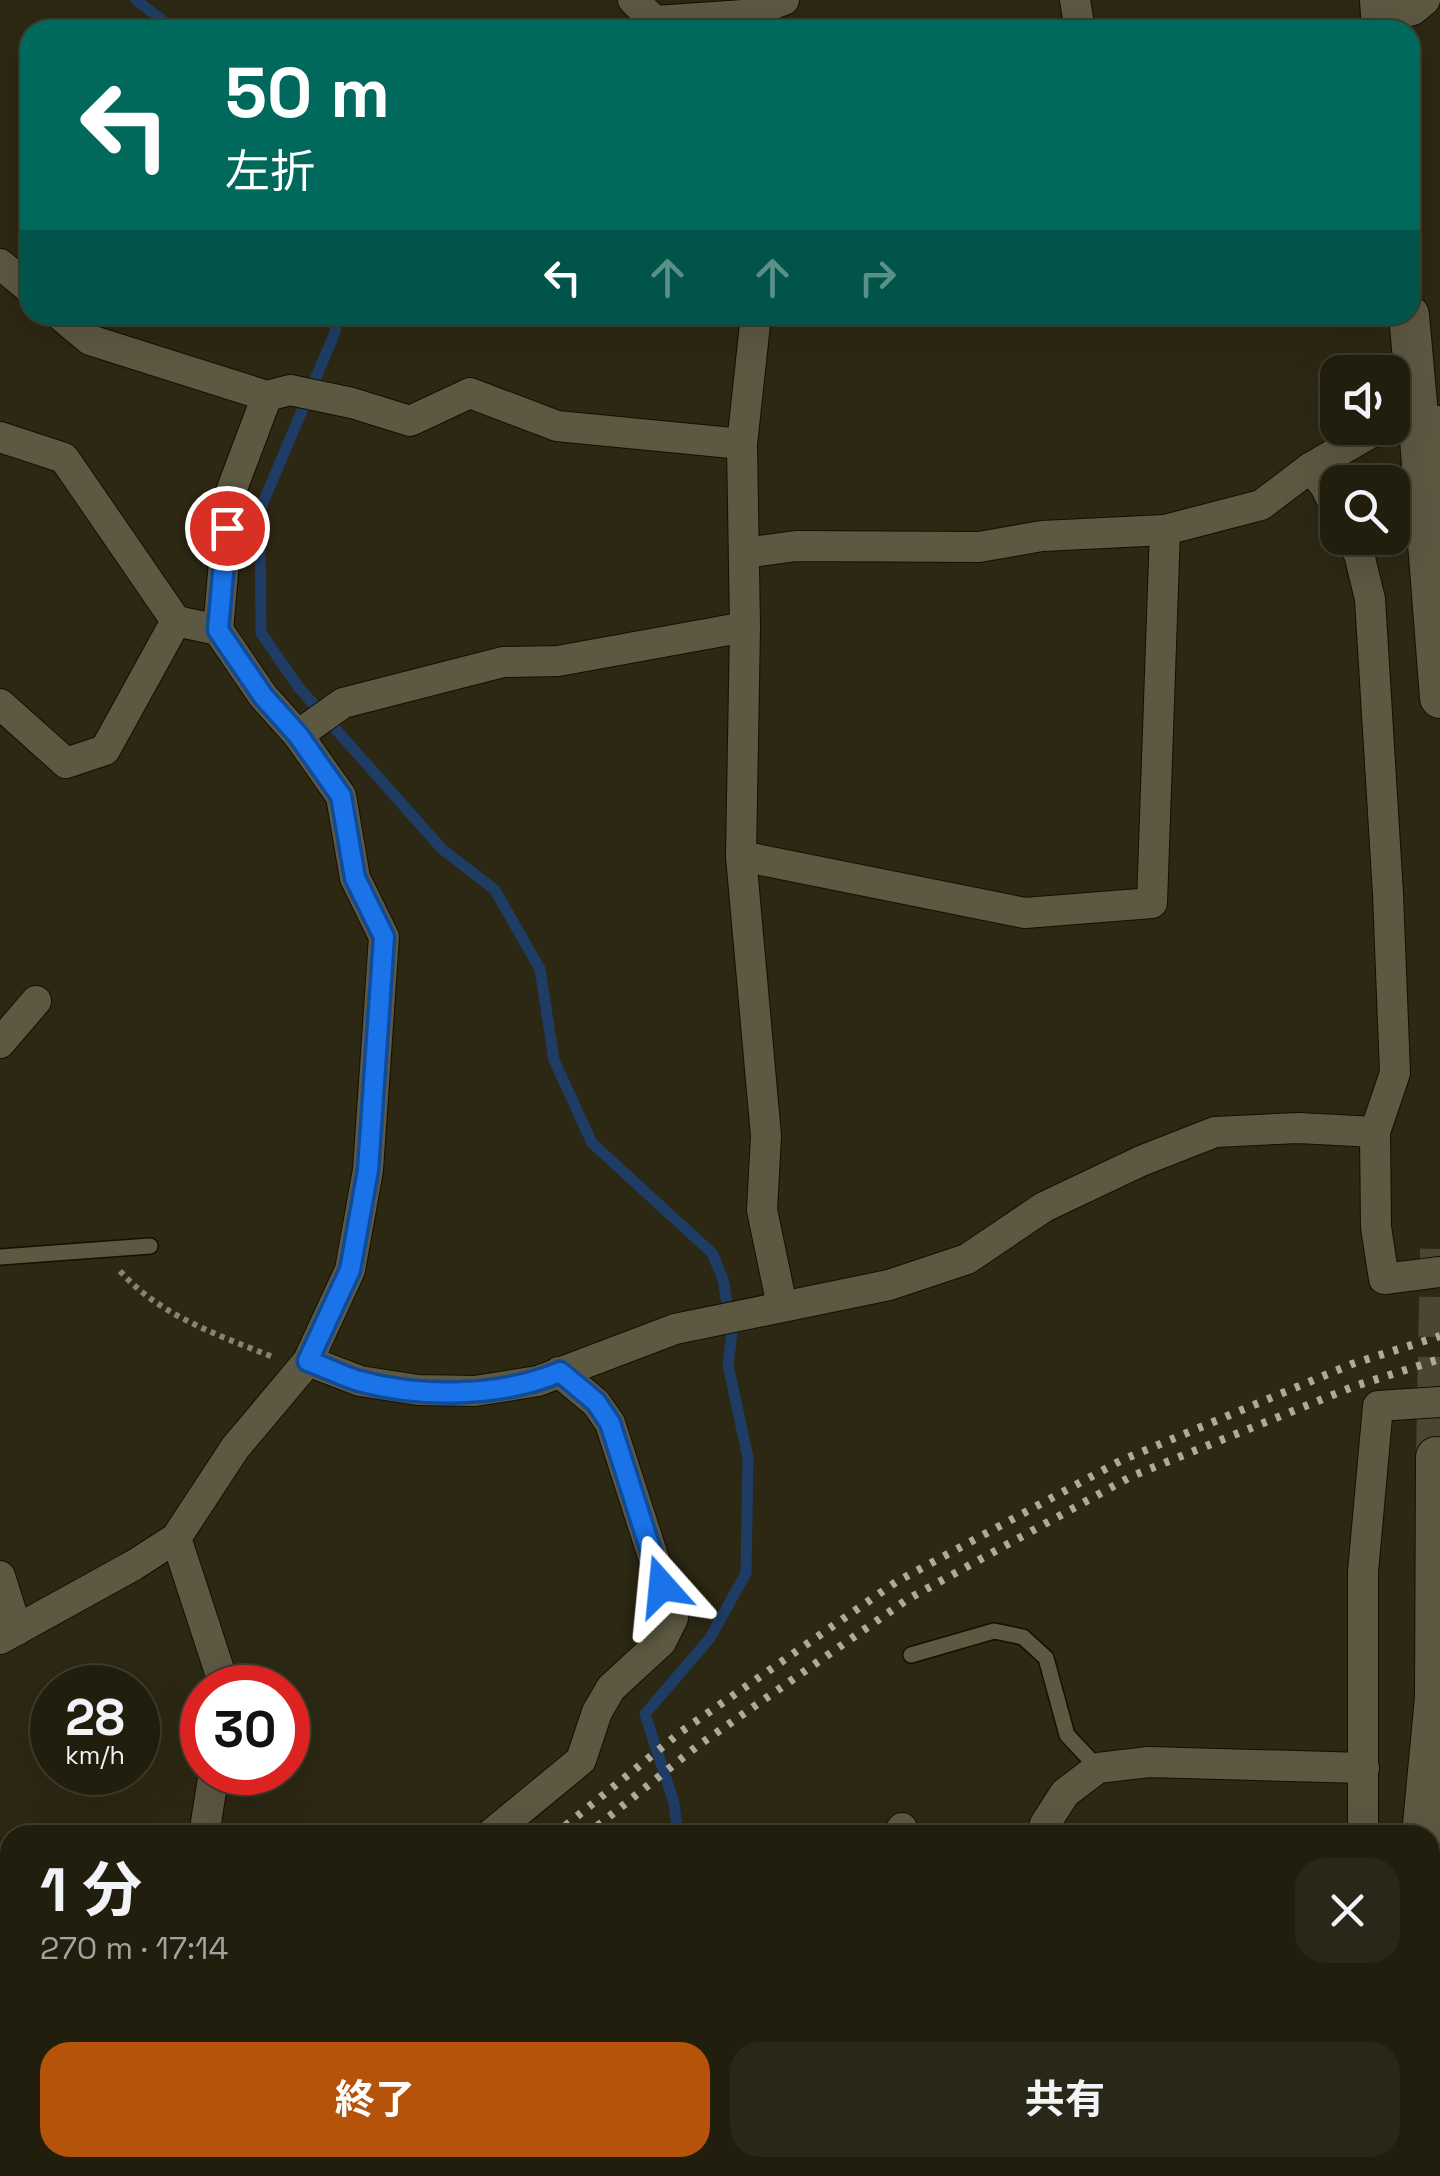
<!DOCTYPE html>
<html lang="ja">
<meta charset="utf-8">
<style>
:root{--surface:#211e0e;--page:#292717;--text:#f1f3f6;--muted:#a2a29e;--line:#3e3c2e;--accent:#b45309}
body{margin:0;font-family:"Space Grotesk","Noto Sans JP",sans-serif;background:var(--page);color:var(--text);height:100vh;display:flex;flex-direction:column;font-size:38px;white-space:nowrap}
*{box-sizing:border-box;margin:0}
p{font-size:32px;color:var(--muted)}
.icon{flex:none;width:55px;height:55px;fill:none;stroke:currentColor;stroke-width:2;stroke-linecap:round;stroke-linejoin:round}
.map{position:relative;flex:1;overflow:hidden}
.sheet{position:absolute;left:0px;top:1825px;width:1440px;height:352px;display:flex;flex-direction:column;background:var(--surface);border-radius:30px 30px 0 0;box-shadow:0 10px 40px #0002,0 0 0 2px var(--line)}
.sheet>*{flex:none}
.banner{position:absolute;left:20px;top:20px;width:1400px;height:305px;border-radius:30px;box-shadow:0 10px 40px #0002,0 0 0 2px var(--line);background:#00695c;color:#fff;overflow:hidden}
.tools{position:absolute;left:1320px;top:355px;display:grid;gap:20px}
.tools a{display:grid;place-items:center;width:90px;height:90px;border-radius:20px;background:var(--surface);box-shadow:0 10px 40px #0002,0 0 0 2px var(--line);font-size:50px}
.speed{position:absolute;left:30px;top:1665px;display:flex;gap:20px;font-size:50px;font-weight:700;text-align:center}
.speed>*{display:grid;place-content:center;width:130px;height:130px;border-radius:50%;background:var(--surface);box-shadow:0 10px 40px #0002,0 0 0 2px var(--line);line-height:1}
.speed small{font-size:25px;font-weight:400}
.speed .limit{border:15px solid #d22;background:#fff;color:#111}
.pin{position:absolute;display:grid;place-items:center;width:85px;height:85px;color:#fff;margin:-42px;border:5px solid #fff;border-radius:50%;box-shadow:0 2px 10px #0007}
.me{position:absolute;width:110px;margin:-55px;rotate:342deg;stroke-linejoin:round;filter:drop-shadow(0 0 8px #0008)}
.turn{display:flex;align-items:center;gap:35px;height:210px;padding:0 40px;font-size:45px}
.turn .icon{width:130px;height:130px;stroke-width:2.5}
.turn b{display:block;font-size:70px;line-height:85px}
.lanes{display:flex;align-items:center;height:95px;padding:0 40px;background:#0003;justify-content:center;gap:50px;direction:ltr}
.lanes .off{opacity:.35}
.round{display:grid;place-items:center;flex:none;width:105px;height:105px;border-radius:30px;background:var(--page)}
.headline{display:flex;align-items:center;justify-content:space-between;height:170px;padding:0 40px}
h1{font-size:60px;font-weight:700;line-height:75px}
.cta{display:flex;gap:20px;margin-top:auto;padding:20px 40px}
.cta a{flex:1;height:115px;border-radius:30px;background:var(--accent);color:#fff;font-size:40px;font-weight:700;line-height:115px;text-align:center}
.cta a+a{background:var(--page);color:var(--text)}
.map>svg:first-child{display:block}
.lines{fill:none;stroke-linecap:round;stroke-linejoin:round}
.stream{stroke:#1f3d64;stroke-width:11}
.tertiary-tunnel{stroke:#4a4632;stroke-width:40;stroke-dasharray:40 20;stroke-linecap:butt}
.service-casing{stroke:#141001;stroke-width:18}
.minor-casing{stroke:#141001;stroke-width:32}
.tertiary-casing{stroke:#141001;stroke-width:42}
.path{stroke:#878372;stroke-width:6;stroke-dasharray:5 5;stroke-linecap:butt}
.service{stroke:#5d5842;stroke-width:15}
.minor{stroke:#5d5842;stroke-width:30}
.tertiary{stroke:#5d5842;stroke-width:40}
.rail{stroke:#aeaa9b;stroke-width:8;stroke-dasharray:5 10;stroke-linecap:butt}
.route-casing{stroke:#114b97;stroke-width:25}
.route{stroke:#1a73e8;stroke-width:18}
</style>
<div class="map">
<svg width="1440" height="2176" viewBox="0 0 1440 2176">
<rect width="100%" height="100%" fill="#2c2813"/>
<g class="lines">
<!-- stream -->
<g class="stream">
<path d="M136 0 175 30"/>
<path d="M330 315 336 330 260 510 261 633 300 689 442 849 495 890 540 969 554 1060 592 1143 712 1253 723 1279 732 1333 728 1365 748 1458 746 1573 710 1638 645 1714 674 1803 678 1835"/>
<path d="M614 2168 622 2176"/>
</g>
<!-- tertiary-tunnel -->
<path class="tertiary-tunnel" d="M1436 1457 1440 1249"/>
<defs>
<g id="service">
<path d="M0 1257 150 1246"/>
<path d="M911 1655 994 1631 1023 1637 1046 1658 1067 1735 1098 1768"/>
<path d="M0 2000 10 1988"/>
</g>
<g id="minor">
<path d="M633 0 655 21 744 15 784 0"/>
<path d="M1075 0 1080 30"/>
<path d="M1381 18 1413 10 1425 0"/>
<path d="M0 264 30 289"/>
<path d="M60 315 90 340 267 396 290 390 352 403 410 421 470 393 557 426 742 444"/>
<path d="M756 315 742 444 745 627 741 856 766 1136 762 1210 782 1306"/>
<path d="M0 437 64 458 176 621"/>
<path d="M1338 512 1325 486 1310 468 1372 432 1419 426"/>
<path d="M1350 538 1359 554 1370 599 1388 894 1395 1073 1375 1132 1376 1227 1384 1279 1440 1272"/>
<path d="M744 553 796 546 979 547 1042 536 1165 530 1261 505 1310 468"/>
<path d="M0 704 66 763 105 750 176 621 218 630 230 494 267 396"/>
<path d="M298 735 343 703 503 662 558 661 745 627"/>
<path d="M741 856 1025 913 1152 903 1165 530"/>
<path d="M0 1043 36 1001"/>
<path d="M308 1361 360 1381 418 1390 475 1391 538 1381 675 1329 889 1285 967 1259 1044 1207 1141 1161 1215 1132 1298 1128 1375 1132"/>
<path d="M176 1538 225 1688"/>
<path d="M0 1576 17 1630"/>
<path d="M0 1639 134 1565 176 1538 235 1448 308 1361 350 1270 368 1170 384 937 355 878 341 796 298 735 263 696 218 630"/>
<path d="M204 1835 214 1772"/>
<path d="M490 1835 581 1760 597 1712 611 1688 661 1642 673 1618 610 1423 596 1403 559 1372"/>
<path d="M902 1835V1828"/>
<path d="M1042 1835 1045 1824 1065 1793 1098 1768 1149 1762 1364 1768"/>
<path d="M1363 1835V1572L1378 1406 1440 1402"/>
<path d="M828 2168 829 2176"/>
<path d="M1108 2168 1145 2176"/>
<path d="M97 2176 108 2168"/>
</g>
<g id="tertiary">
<path d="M1380 0 1382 30"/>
<path d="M1409 315 1419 426H1440"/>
<path d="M1419 426 1440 698"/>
<path d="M1422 1835 1435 1698 1436 1457"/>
<path d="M1430 2148 1440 2150"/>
<path d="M1368 2176 1371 2168"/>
</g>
</defs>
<!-- service casing -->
<use href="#service" class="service-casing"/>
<!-- minor casing -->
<use href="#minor" class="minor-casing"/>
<!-- tertiary casing -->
<use href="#tertiary" class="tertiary-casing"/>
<!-- path -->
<path class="path" d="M120 1271C160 1316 218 1335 273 1357"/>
<!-- service -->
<use href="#service" class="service"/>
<!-- minor -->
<use href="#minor" class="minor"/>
<!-- tertiary -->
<use href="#tertiary" class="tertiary"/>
<!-- rail -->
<g class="rail">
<path d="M554 1835 682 1731 896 1582 1122 1460 1352 1364 1440 1336"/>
<path d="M586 1835 696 1747 908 1599 1132 1476 1355 1386 1440 1359"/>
<path d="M157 2176 167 2168"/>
<path d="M189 2176 199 2168"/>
</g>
</g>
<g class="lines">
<defs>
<path id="route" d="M227 528 218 630 263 696 298 735 341 796 355 878 384 937 368 1170 356 1237 350 1270 308 1361C325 1367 342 1376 359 1381 421 1398 501 1397 560 1372L596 1402 610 1423 662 1586"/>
</defs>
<!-- route casing -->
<use href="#route" class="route-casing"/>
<!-- route -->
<use href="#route" class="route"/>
</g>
</svg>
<div class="tools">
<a><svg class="icon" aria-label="sound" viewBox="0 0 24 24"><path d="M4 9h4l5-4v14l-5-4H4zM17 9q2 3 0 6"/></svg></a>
<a><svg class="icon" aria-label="search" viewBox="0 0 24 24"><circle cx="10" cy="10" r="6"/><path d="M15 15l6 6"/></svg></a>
</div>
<div class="speed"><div>28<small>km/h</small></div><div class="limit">30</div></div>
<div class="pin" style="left:227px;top:528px;background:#d93025"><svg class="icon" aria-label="arrive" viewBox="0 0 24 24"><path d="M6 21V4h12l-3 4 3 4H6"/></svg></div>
<svg class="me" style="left:662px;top:1586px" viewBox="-20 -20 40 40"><path d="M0-17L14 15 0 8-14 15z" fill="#1a73e8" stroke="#fff" stroke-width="4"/></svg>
<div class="banner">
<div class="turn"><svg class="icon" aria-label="left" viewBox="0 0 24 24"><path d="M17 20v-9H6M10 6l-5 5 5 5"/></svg><div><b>50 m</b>左折</div></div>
<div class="lanes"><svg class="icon" aria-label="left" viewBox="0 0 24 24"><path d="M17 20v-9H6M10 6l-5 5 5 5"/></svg><svg class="icon off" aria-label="ahead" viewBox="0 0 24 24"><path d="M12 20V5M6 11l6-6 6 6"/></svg><svg class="icon off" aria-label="ahead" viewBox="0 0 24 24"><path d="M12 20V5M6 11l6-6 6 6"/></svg><svg class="icon off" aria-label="right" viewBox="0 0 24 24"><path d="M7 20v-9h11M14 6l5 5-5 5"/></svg></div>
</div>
<section class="sheet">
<div class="headline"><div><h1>1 分</h1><p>270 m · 17:14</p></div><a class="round"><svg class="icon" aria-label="close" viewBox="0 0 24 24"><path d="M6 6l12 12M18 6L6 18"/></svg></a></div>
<div class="cta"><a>終了</a><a>共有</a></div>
</section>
</div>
